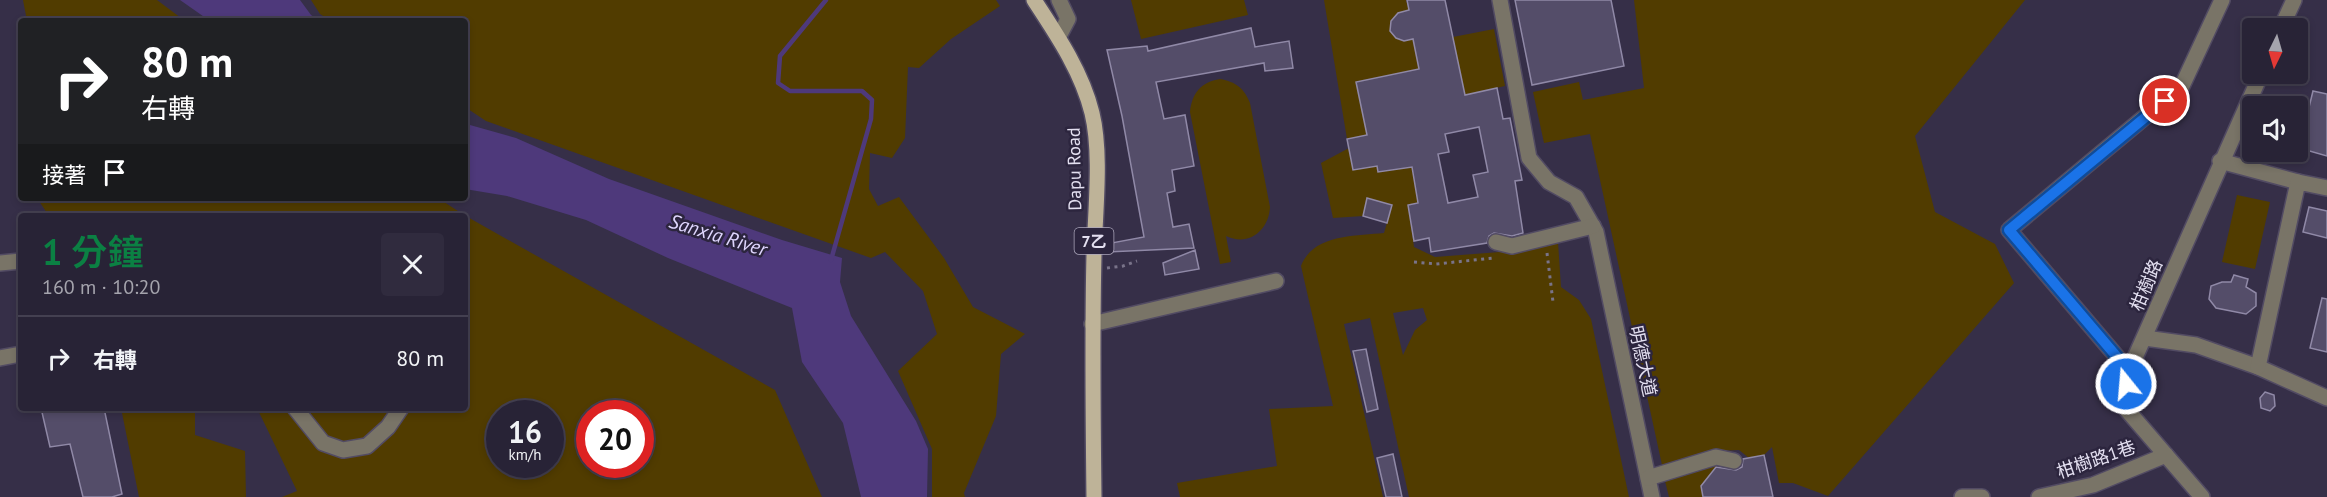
<!DOCTYPE html>
<html lang="zh-TW">
<meta charset="utf-8">
<style>
:root{--surface:#282336;--page:#302b3e;--text:#f1f3f6;--muted:#a5a4ad;--line:#444051;--accent:#0b8043}
body{margin:0;font-family:"PT Sans","Noto Sans TC",sans-serif;background:var(--page);color:var(--text);height:100vh;display:flex;flex-direction:column;font-size:22px;white-space:nowrap}
*{box-sizing:border-box;margin:0}
p{font-size:20px;color:var(--muted)}
.icon{flex:none;width:33px;height:33px;fill:none;stroke:currentColor;stroke-width:2;stroke-linecap:round;stroke-linejoin:round}
.map{position:relative;flex:1;overflow:hidden}
.drawer{position:absolute;left:18px;top:213px;width:450px;height:198px;display:flex;flex-direction:column;background:var(--surface);border-radius:6px;box-shadow:0 3px 9px #0003,0 0 0 2px var(--line)}
.drawer>*{flex:none}
.banner{position:absolute;left:18px;top:18px;width:450px;height:183px;border-radius:6px;box-shadow:0 3px 9px #0003,0 0 0 2px var(--line);background:#202124;color:#fff;overflow:hidden}
.needle{width:39px;rotate:185deg}
.fabs{position:absolute;left:2242px;top:18px;display:grid;gap:12px}
.fabs a{display:grid;place-items:center;width:66px;height:66px;border-radius:6px;background:var(--surface);box-shadow:0 3px 9px #0003,0 0 0 2px var(--line);font-size:30px}
.speed{position:absolute;left:486px;top:400px;display:flex;gap:12px;font-size:30px;font-weight:700;text-align:center}
.speed>*{display:grid;place-content:center;width:78px;height:78px;border-radius:50%;background:var(--surface);box-shadow:0 3px 9px #0003,0 0 0 2px var(--line);line-height:1}
.speed small{font-size:15px;font-weight:400}
.speed .limit{border:9px solid #d22;background:#fff;color:#111}
.pin{position:absolute;display:grid;place-items:center;width:51px;height:51px;color:#fff;margin:-26px;border:3px solid #fff;border-radius:50%;box-shadow:0 2px 6px #0007}
.me{position:absolute;width:66px;margin:-33px;rotate:343deg;stroke-linejoin:round;filter:drop-shadow(0 0 4px #0008)}
.turn{display:flex;align-items:center;gap:21px;height:126px;padding:0 24px;font-size:27px}
.turn .icon{width:78px;height:78px;stroke-width:2.5}
.turn b{display:block;font-size:42px;line-height:51px}
.then{display:flex;align-items:center;height:57px;padding:0 24px;background:#0003;gap:12px;font-size:22px}
.round{display:grid;place-items:center;flex:none;width:63px;height:63px;border-radius:6px;background:var(--page)}
.overview{display:flex;align-items:center;justify-content:space-between;height:102px;padding:0 24px}
h1{font-size:36px;font-weight:600;line-height:45px;color:var(--accent)}
ul{padding:0;list-style:none}
li{display:flex;align-items:center;gap:18px;height:84px;padding:0 24px;border-top:2px solid var(--line)}
li div{flex:1}
li b{display:block;font-size:22px}
li em{font-style:normal}
.map>svg:first-child{display:block}
.green{fill:#513c00;fill-rule:evenodd}
.water{fill:#4e397b}
.lines{fill:none;stroke-linecap:round;stroke-linejoin:round}
.stream{stroke:#4e397b;stroke-width:4.5}
.building{fill:#544d69;stroke:#9089a7;stroke-width:1.5;fill-rule:evenodd}
.minor-casing{stroke:#524b63;stroke-width:18}
.major-casing{stroke:#524b63;stroke-width:18}
.path{stroke:#797389;stroke-width:3;stroke-dasharray:3 4.5;stroke-linecap:butt}
.minor{stroke:#797467;stroke-width:15}
.major{stroke:#beb398;stroke-width:15}
.route-casing{stroke:#114b97;stroke-width:15}
.route{stroke:#1a73e8;stroke-width:10}
.labels{text-anchor:middle;dominant-baseline:central;stroke-width:5;stroke-linejoin:round;paint-order:stroke}
.shield{fill:#2c253e;stroke:#aca7bb;stroke-width:1.5}
.shield-label{font-size:16px;font-weight:bold;fill:#e3dff0}
.street-label{font-size:18px;fill:#e3dff0;stroke:#2c253e}
.water-label{font-size:20px;font-style:italic;fill:#ded5fd;stroke:#2c253e}
</style>
<div class="map">
<svg width="2327" height="497" viewBox="0 0 2327 497">
<rect width="100%" height="100%" fill="#362f48"/>
<!-- green -->
<g class="green">
<path d="M23 0H157L185 21H27Z"/>
<path d="M311 0H996L1000 6 951 39 919 68 908 67 905 138 892 158 870 153 869 189 878 206 899 197 944 258 973 307 1025 334 1001 354 996 416 964 493 965 497H932V449L898 371 937 334 923 291 885 252 871 258 486 121 465 107V21H331L320 14Z"/>
<path d="M1131 0H1244L1248 15 1141 39Z"/>
<path d="M1324 0H1406L1409 10C1396 13 1392 18 1390 31 1397 39 1402 41 1413 39L1419 69 1356 83 1363 115 1421 103 1425 124 1347 139Z"/>
<path d="M1634 0H2025L1915 136 1935 212 1995 244 2014 283 1828 496 1793 483H1779L1772 447 1764 455 1749 458 1739 450 1715 451 1662 465 1590 134 1544 143 1533 92 1579 82 1583 100 1644 88Z"/>
<path d="M1494 29 1505 86 1465 95 1453 37Z"/>
<path d="M1220 79C1236 82 1244 88 1250 103L1270 207C1269 230 1249 247 1226 236L1231 262 1220 264 1190 112C1192 93 1201 82 1220 79Z"/>
<path d="M1349 148 1377 166 1379 172 1412 167 1418 203 1408 205 1414 247 1435 257 1526 250 1558 242 1561 287 1579 300 1591 319 1629 497H1409L1370 318 1344 324 1383 497H1180L1177 483 1277 466 1269 409 1333 406 1301 266C1313 234 1355 236 1384 233L1392 205 1368 199 1363 216 1333 218 1321 163ZM1423 308 1427 320 1415 330 1403 355 1393 313Z"/>
<path d="M2237 195 2270 202 2255 269 2222 262Z"/>
<path d="M37 198H438L464 215 775 390 822 497H282L297 491 257 408H465V216H49ZM500 414H550V465H500ZM590 414H640V465H590Z"/>
<path d="M121 408H195V435L245 451 246 497H139Z"/>
<path d="M1718 465 1701 486 1703 497H1669L1665 481 1685 474Z"/>
</g>
<!-- water -->
<g class="water">
<path d="M180 0H300L311 15 320 21H210Z"/>
<path d="M465 121 470 125 516 138 609 179 782 240 842 258 840 282 851 316 916 421 928 449 927 497H861L843 423 802 362 792 308 668 258 586 220 507 196 465 189Z"/>
</g>
<g class="lines">
<!-- stream -->
<path class="stream" d="M826 0 780 56 778 83 790 91H862L872 100 871 119 831 260"/>
</g>
<!-- building -->
<g class="building">
<path d="M1407 0H1445L1465 95 1497 88 1503 119 1510 118 1522 180 1515 181 1523 233 1512 236 1494 233 1489 236 1487 243 1431 252 1429 238 1414 241 1408 205 1418 203 1412 167 1378 172 1377 166 1353 170 1347 139 1367 135 1356 82 1419 69 1413 39 1404 41 1396 38 1390 31 1391 21 1398 13 1409 10ZM1479 127 1488 172 1473 175 1478 197 1448 203 1438 154 1449 152 1445 134Z"/>
<path d="M1515 0H1611L1624 66 1532 85Z"/>
<path d="M1251 28 1255 47 1289 41 1293 68 1265 71 1264 63 1156 82 1164 119 1185 115 1194 166 1172 170 1175 191 1167 193 1173 227 1189 224 1194 248 1107 252 1106 244 1144 237 1122 116 1107 50 1147 46 1148 51Z"/>
<path d="M2313 91 2327 94V156L2299 148Z"/>
<path d="M1367 198 1392 205 1387 223 1363 216Z"/>
<path d="M2309 207 2327 211V238L2303 232Z"/>
<path d="M1195 250 1199 269 1165 275 1163 263Z"/>
<path d="M2234 275 2248 279 2246 287 2256 293V306L2246 314 2216 308 2209 299 2211 286 2222 282H2231Z"/>
<path d="M2322 298 2327 299V352L2310 348Z"/>
<path d="M1366 349 1378 409 1367 412 1353 351Z"/>
<path d="M2265 392 2274 395 2275 406 2270 411 2261 408 2260 398Z"/>
<path d="M41 408H104L122 494 112 497H83L70 444 50 447Z"/>
<path d="M1393 454 1402 497H1386L1377 458Z"/>
<path d="M1764 455 1773 497H1703L1701 486 1716 467 1736 470 1742 467 1743 459Z"/>
</g>
<g class="lines">
<defs>
<g id="minor">
<path d="M1500 0 1529 158 1549 182 1576 197 1596 232 1652 497"/>
<path d="M2281 28 2294 0"/>
<path d="M1059 36 1068 19 1059 0"/>
<path d="M2220 161 2298 182"/>
<path d="M1496 242 1512 246 1593 226"/>
<path d="M0 263 21 261"/>
<path d="M1092 324 1276 281"/>
<path d="M2145 338 2196 345 2258 367 2327 398"/>
<path d="M0 358 21 354"/>
<path d="M2258 367 2298 182 2327 188"/>
<path d="M2129 371 2009 230 2182 86 2222 0"/>
<path d="M295 408 323 443 343 450 367 446 388 427 401 408"/>
<path d="M1648 478 1716 457 1734 461"/>
<path d="M1962 497H1982"/>
<path d="M2039 497 2093 485 2166 455"/>
<path d="M2202 497 2127 410 2125 385 2129 371 2261 74"/>
</g>
<path id="major" d="M1034 0C1057 35 1082 72 1092 113 1102 154 1095 212 1094 255 1092 335 1093 416 1094 497"/>
</defs>
<!-- minor casing -->
<use href="#minor" class="minor-casing"/>
<!-- major casing -->
<use href="#major" class="major-casing"/>
<!-- path -->
<g class="path">
<path d="M1547 253 1553 302"/>
<path d="M1414 262 1436 264 1494 258"/>
<path d="M1107 268 1123 266 1137 261"/>
</g>
<!-- minor -->
<use href="#minor" class="minor"/>
<!-- major -->
<use href="#major" class="major"/>
</g>
<g class="lines">
<defs>
<path id="route" d="M2126 384 2129 371 2009 230 2165 101"/>
</defs>
<!-- route casing -->
<use href="#route" class="route-casing"/>
<!-- route -->
<use href="#route" class="route"/>
</g>
<g class="labels">
<!-- shield labels -->
<rect class="shield" x="1074.5" y="228" width="39" height="26" rx="4.5"/>
<g class="shield-label">
<text x="1094" y="241">7乙</text>
</g>
<!-- street labels -->
<g class="street-label">
<text transform="translate(1074 169) rotate(-91)">Dapu Road</text>
<text transform="translate(2146 285) rotate(-67)">柑樹路</text>
<text transform="translate(1643 361) rotate(78)">明德大道</text>
<text transform="translate(2096 459) rotate(-19)">柑樹路1巷</text>
</g>
<!-- water labels -->
<g class="water-label">
<text transform="translate(718 235) rotate(17)">Sanxia River</text>
</g>
</g>
</svg>
<div class="fabs">
<a><svg class="needle" viewBox="-14 -14 28 28"><path d="M0-13l5 13h-10z" fill="#e53935"/><path d="M0 13l5-13h-10z" fill="#a5a4ad"/></svg></a>
<a><svg class="icon" aria-label="sound" viewBox="0 0 24 24"><path d="M4 9h4l5-4v14l-5-4H4zM17 9q2 3 0 6"/></svg></a>
</div>
<div class="speed"><div>16<small>km/h</small></div><div class="limit">20</div></div>
<div class="pin" style="left:2165px;top:101px;background:#d93025"><svg class="icon" aria-label="arrive" viewBox="0 0 24 24"><path d="M6 21V4h12l-3 4 3 4H6"/></svg></div>
<svg class="me" style="left:2126px;top:384px" viewBox="-20 -20 40 40"><circle r="17" fill="#1a73e8" stroke="#fff" stroke-width="3"/><path d="M0-11L8 9 0 5-8 9z" fill="#fff"/></svg>
<div class="banner">
<div class="turn"><svg class="icon" aria-label="right" viewBox="0 0 24 24"><path d="M7 20v-9h11M14 6l5 5-5 5"/></svg><div><b>80 m</b>右轉</div></div>
<div class="then">接著<svg class="icon" aria-label="arrive" viewBox="0 0 24 24"><path d="M6 21V4h12l-3 4 3 4H6"/></svg></div>
</div>
<section class="drawer">
<div class="overview"><div><h1>1 分鐘</h1><p>160 m · 10:20</p></div><a class="round"><svg class="icon" aria-label="close" viewBox="0 0 24 24"><path d="M6 6l12 12M18 6L6 18"/></svg></a></div>
<ul>
<li><svg class="icon" aria-label="right" viewBox="0 0 24 24"><path d="M7 20v-9h11M14 6l5 5-5 5"/></svg><div><b>右轉</b></div><em>80 m</em></li>
</ul>
</section>
</div>
